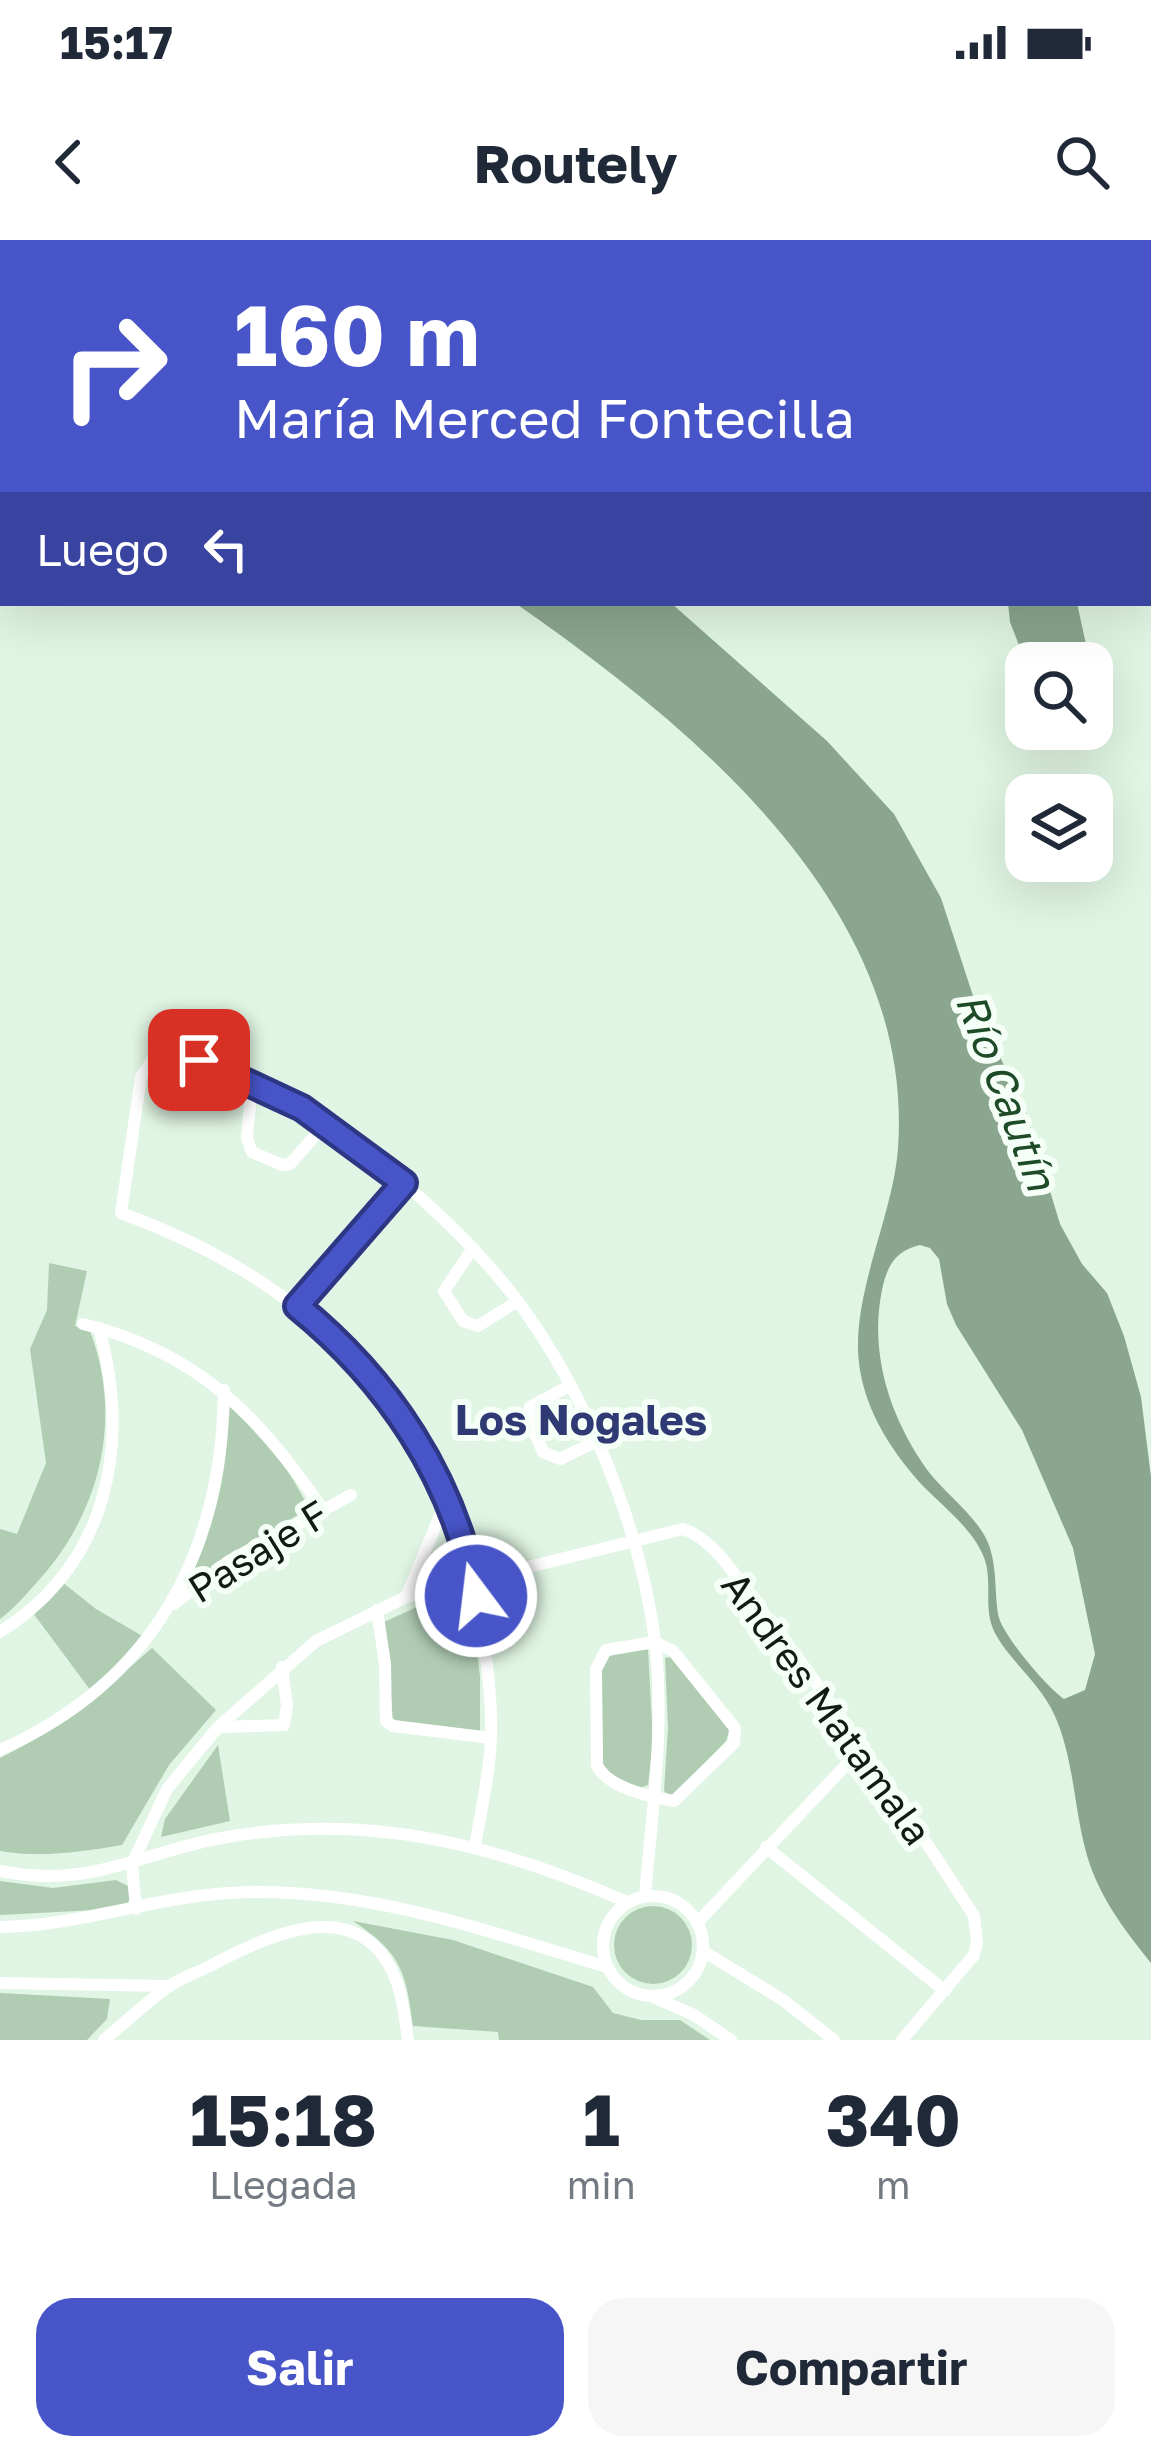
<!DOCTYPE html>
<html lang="es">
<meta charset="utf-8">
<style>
:root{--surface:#fff;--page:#f6f6f7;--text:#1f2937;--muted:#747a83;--accent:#4755c9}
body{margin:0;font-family:"Golos Text",sans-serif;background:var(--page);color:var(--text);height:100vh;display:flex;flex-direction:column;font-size:45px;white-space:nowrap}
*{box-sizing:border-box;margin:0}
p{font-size:39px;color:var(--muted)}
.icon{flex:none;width:66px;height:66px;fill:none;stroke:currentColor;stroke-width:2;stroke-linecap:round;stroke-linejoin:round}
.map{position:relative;height:1800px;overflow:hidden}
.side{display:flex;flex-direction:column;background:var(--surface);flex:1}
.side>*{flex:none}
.banner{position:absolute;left:0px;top:0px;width:1152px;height:366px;box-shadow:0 12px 48px #0002;background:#4755c9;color:#fff;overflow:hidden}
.controls{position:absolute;left:1005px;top:402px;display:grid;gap:24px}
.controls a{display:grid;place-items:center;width:108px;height:108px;border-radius:24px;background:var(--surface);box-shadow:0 12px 48px #0002;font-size:60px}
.pin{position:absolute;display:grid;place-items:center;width:102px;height:102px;color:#fff;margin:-51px;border-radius:24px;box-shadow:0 6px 18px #0006}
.me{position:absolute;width:132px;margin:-66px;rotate:345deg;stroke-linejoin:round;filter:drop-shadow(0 0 9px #0008)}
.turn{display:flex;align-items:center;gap:42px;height:252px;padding:0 36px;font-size:54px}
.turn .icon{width:156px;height:156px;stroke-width:2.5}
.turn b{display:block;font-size:84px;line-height:102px}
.then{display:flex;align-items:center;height:114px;padding:0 36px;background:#0003;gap:24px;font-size:45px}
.eta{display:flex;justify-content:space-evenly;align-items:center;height:204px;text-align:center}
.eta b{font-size:72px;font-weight:700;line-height:84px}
.primary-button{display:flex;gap:24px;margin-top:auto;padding:24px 36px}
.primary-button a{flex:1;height:138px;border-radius:36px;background:var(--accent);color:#fff;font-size:48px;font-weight:700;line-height:138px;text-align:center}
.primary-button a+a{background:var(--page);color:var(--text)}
.status{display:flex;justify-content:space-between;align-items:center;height:84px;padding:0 60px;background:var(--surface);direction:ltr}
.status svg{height:33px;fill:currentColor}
header{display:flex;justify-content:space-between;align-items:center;height:156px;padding:0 36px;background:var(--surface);font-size:54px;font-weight:700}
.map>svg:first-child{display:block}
.green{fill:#b0cdb4}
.water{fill:#8aa68e;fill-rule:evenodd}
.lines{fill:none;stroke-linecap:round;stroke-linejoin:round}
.street{stroke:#fff;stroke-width:12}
.route-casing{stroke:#2e3783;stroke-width:30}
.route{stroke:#4755c9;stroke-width:21}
.labels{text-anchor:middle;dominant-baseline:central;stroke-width:12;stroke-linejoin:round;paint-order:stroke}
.street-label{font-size:39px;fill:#131a14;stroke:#f6fff7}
.water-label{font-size:42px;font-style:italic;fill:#1d4a27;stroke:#f6fff7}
.neighbourhood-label{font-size:42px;font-weight:bold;fill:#2f3974;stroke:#f6fff7}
</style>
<div class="status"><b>15:17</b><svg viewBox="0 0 49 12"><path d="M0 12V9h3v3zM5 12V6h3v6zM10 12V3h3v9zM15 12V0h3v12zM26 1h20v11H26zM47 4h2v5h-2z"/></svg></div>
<header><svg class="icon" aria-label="back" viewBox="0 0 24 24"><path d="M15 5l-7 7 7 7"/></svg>Routely<svg class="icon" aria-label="search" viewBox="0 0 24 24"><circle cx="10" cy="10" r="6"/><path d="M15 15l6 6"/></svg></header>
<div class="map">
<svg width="1151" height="1800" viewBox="0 0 1151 1800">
<rect width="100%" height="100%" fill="#e0f5e3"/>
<!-- green -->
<g class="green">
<path d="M49 1023 87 1031 75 1086 90 1091C123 1178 101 1271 39 1340 27 1353 15 1368 0 1379V1289L17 1294 46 1223 30 1109 47 1070Z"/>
<path d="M228 1160C263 1186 289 1231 309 1268L188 1342C216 1287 230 1222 228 1160Z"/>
<path d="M62 1342 96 1369 144 1397 91 1451 33 1373Z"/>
<path d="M459 1356 467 1358 470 1364 480 1436V1491L393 1480 384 1382 417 1367Z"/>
<path d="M152 1408 216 1470 169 1525 122 1605C80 1612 42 1618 0 1611V1518C57 1490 104 1450 152 1408Z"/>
<path d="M648 1408 653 1502 648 1545 640 1548 609 1534 603 1526 601 1425 605 1417Z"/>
<path d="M671 1417 730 1489 726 1501 671 1557 664 1551 668 1488 665 1418Z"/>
<path d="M218 1505 230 1581 161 1597 165 1579Z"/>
<path d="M116 1640 128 1646 130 1659 126 1665 115 1669 0 1675V1641L53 1648Z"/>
<circle cx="653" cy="1705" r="39"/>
<path d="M353 1681 453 1700 593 1747 613 1773 641 1780H680L710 1800H499L498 1792 413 1786C406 1731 401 1713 353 1681Z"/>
<path d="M0 1753 110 1759 107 1779 87 1800H0Z"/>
</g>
<!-- water -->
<g class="water">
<path d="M515 363H671L827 501 894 574 941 658 977 768 1026 872 1060 984 1082 1024 1107 1053 1124 1096 1141 1157 1151 1237V1723C1130 1697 1109 1670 1096 1640 1073 1590 1078 1526 1054 1474 1040 1442 1001 1413 992 1386 984 1363 993 1338 983 1315 972 1289 944 1267 924 1247 894 1215 867 1174 860 1130 848 1060 893 979 898 908 915 667 693 487 515 363ZM920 1005 930 1008 939 1019 947 1064 956 1085 1022 1190 1073 1308 1095 1414 1085 1450 1064 1459C1047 1447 1001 1394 998 1374 994 1347 998 1317 983 1293 968 1269 945 1253 928 1231 890 1178 869 1114 882 1050 887 1026 895 1011 920 1005Z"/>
<path d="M1008 363H1077L1090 423H1026L1010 382Z"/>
</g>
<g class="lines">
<!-- street -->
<g class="street">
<path d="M252 842 247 898 252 912 282 925 290 924 327 882"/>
<path d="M473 1008 444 1051 463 1081 478 1086 518 1061"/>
<path d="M297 1066 403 942"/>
<path d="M83 1084C197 1112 257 1174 321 1267"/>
<path d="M569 1146 530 1167 528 1178 543 1212 560 1219 599 1200"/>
<path d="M406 1357 446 1261"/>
<path d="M174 1364 229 1321 351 1255"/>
<path d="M377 1370 385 1424 386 1481 393 1486 491 1498"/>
<path d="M0 1392C109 1323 131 1205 99 1088"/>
<path d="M655 1402 673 1411 735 1488 734 1503 674 1561C651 1557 607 1548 597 1525L596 1429 606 1410Z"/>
<path d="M220 1487 284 1485 287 1466 282 1427"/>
<path d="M0 1510C153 1442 222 1314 224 1150"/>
<path d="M475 1606C481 1570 490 1533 491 1497 492 1454 486 1410 478 1369 440 1167 308 1041 121 973L141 837 156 815C202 806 307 867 345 896 407 943 468 996 516 1059 586 1152 640 1285 655 1401 665 1485 652 1572 645 1656"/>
<path d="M766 1607 945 1751"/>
<path d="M0 1631C87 1649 136 1615 216 1599 363 1571 493 1603 627 1662"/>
<circle cx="653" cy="1706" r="50"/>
<path d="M136 1669 132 1624 167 1549 218 1487 316 1401 406 1357 683 1289C715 1299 739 1342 759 1367 837 1467 906 1570 974 1676L977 1703 974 1715 902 1800"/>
<path d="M697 1683 864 1506"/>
<path d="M0 1687C78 1686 151 1658 228 1653 357 1644 486 1691 607 1727"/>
<path d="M703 1711 783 1760 834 1800"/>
<path d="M0 1743 167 1746"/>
<path d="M653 1757 694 1775 731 1800"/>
<path d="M104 1800C125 1783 146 1762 168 1747 181 1738 196 1733 210 1726 260 1699 345 1657 386 1720 402 1744 404 1773 408 1800"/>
</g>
</g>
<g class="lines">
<defs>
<path id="route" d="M199 820 302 868 404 943 297 1066C388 1140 454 1238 476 1356"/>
</defs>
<!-- route casing -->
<use href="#route" class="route-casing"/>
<!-- route -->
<use href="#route" class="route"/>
</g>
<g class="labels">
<!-- street labels -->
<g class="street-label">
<text transform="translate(258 1311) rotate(-32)">Pasaje F</text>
<text transform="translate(827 1468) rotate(54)">Andres Matamala</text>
</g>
<!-- water labels -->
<g class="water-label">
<text transform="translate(1007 851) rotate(69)">Río Cautín</text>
</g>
<!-- neighbourhood labels -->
<g class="neighbourhood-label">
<text x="581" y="1179">Los Nogales</text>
</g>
</g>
</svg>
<div class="controls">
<a><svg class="icon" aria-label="search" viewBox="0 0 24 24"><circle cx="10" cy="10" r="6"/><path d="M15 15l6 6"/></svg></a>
<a><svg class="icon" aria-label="layers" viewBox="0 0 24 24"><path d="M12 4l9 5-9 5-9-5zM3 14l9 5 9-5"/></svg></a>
</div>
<div class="pin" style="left:199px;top:820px;background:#d93025"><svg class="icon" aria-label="arrive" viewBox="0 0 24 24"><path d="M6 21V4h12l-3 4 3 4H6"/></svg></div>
<svg class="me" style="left:476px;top:1356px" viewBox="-20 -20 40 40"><circle r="17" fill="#4755c9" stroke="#fff" stroke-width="3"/><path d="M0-11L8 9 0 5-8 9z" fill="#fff"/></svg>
<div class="banner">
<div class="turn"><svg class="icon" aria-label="right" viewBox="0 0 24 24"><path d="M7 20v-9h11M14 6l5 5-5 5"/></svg><div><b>160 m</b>María Merced Fontecilla</div></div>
<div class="then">Luego<svg class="icon" aria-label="left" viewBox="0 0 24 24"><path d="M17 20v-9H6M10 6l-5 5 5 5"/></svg></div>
</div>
</div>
<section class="side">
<div class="eta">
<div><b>15:18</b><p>Llegada</p></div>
<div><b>1</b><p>min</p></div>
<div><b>340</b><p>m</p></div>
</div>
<div class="primary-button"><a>Salir</a><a>Compartir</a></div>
</section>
